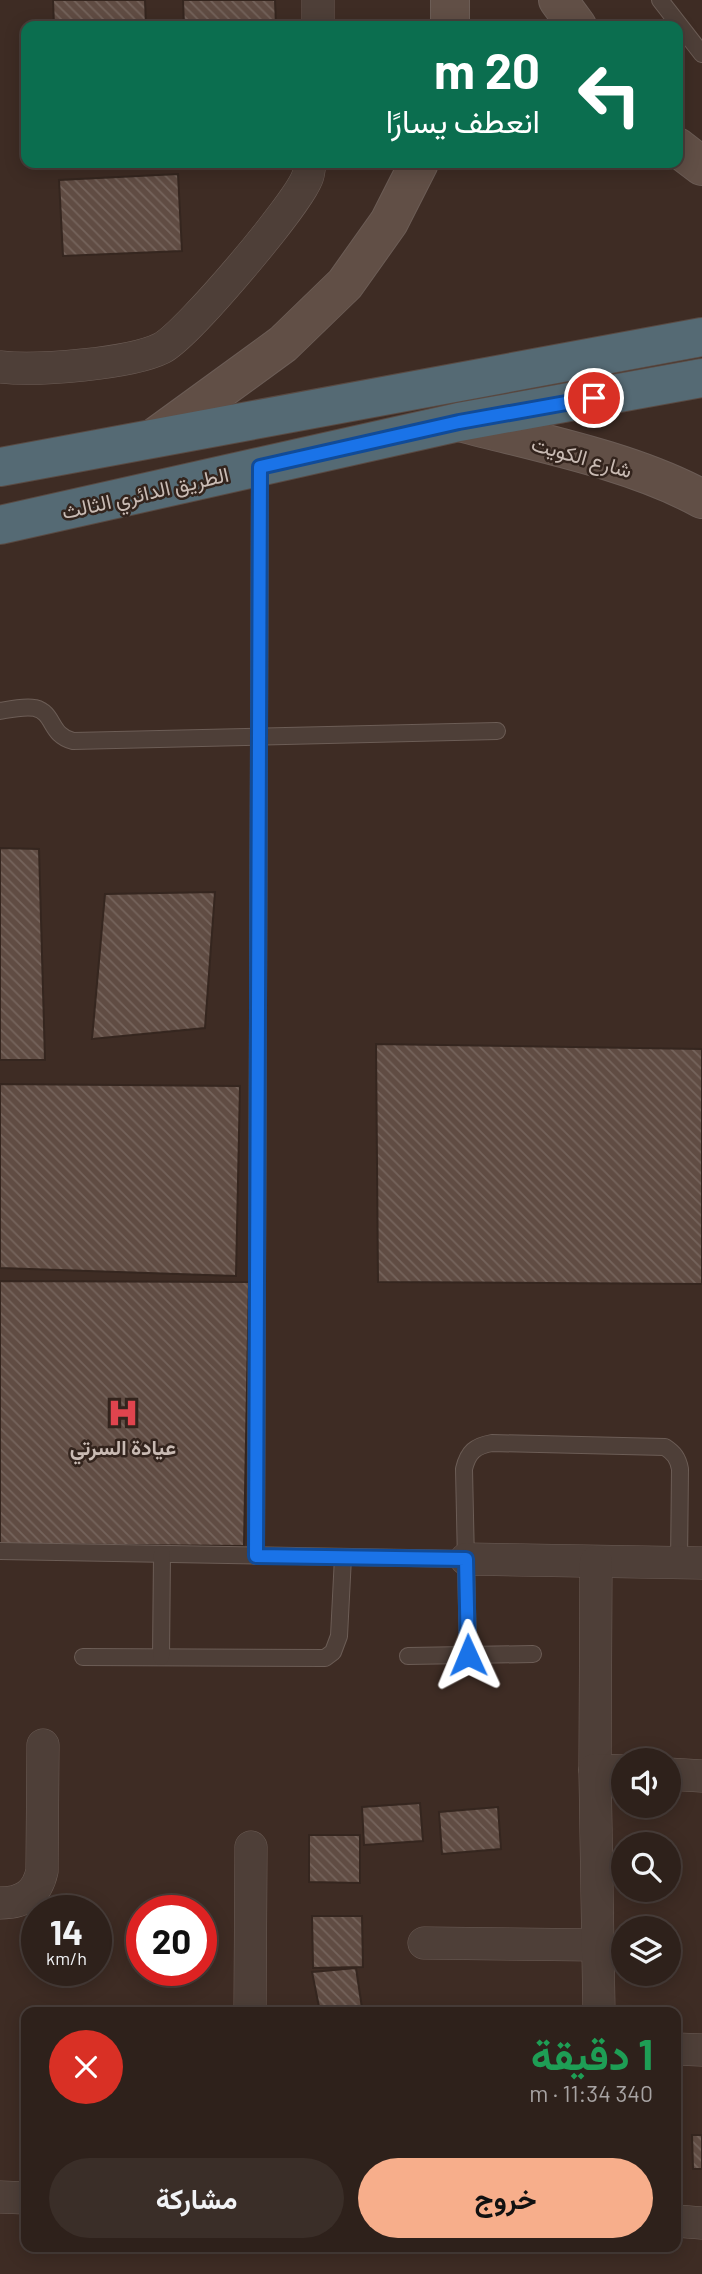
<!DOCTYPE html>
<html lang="ar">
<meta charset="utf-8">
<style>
:root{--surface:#2e211b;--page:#3a2e28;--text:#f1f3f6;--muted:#a7a3a3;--line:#493e3a;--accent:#f7ae8b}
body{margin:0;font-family:Barlow,Vazirmatn,sans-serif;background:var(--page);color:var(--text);direction:rtl;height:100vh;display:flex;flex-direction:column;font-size:26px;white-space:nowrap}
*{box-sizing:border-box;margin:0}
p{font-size:23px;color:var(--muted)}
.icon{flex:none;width:38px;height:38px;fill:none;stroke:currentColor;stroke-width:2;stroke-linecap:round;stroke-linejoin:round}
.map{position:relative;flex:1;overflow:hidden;direction:ltr}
.sheet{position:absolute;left:21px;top:2007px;width:660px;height:245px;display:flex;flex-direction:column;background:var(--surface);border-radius:14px;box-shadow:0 4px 18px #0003,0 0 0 2px var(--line);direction:rtl}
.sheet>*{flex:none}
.guide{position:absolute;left:21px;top:21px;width:662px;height:147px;border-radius:14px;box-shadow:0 4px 18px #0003,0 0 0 2px var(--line);direction:rtl;background:#0b6e4f;color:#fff;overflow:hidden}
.fabs{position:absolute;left:611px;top:1748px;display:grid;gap:14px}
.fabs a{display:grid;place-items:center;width:70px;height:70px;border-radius:50%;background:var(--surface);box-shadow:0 4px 18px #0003,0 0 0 2px var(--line);font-size:35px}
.speed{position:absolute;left:21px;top:1895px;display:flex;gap:14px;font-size:35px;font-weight:700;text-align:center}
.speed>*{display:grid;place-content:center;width:91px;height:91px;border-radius:50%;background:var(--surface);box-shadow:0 4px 18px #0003,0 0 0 2px var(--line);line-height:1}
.speed small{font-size:18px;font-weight:400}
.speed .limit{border:10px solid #d22;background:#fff;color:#111}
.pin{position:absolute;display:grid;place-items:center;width:60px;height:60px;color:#fff;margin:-30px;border:4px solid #fff;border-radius:50%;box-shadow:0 2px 7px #0007}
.me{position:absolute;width:77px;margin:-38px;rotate:359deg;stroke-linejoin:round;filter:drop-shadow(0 0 5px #0008)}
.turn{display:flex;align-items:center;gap:24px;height:147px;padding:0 28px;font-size:32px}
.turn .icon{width:91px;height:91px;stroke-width:2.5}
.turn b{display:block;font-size:49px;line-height:60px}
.round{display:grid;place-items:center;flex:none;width:74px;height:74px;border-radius:37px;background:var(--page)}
.overview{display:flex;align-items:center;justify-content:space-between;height:119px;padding:0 28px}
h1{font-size:42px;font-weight:700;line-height:52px;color:#1e9e55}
.button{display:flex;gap:14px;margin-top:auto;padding:14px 28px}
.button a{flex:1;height:80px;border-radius:42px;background:var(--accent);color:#111;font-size:28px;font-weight:700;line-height:80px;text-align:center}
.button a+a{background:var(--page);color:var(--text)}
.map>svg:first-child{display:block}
.building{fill:url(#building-back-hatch);stroke:#35261f;stroke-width:2}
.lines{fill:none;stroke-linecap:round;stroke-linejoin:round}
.lane-casing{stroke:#6c5d56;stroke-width:18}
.street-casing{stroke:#6c5d56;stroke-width:33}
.secondary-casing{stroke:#6c5d56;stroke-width:40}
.highway-casing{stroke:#594a43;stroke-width:40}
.lane{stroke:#4e3f38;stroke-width:16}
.street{stroke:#4e3f38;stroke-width:32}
.secondary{stroke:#614f46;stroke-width:38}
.highway{stroke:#556a74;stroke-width:38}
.route-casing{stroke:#114b97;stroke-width:18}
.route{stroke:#1a73e8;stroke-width:12}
.labels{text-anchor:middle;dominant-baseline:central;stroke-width:5;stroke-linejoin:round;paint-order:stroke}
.street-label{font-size:21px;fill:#c9bbb4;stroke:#33241d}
.poi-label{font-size:21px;font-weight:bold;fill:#c9bbb4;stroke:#33241d}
</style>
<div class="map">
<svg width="702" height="2274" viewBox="0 0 702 2274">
<defs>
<pattern id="building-back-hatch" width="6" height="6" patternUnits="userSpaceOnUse" patternTransform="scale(1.75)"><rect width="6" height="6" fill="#604c43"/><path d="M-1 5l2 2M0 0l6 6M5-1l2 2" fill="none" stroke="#75645c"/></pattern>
</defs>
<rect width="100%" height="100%" fill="#3e2c24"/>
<!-- building -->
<g class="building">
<path d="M53 0H145L146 26H54Z"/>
<path d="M183 0H275L276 26H184Z"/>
<path d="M178 174 182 251 63 256 59 180Z"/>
<path d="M0 848 39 849 45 1060H0Z"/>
<path d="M215 892 205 1028 92 1039 105 894Z"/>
<path d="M376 1044 702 1049V1284L378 1282Z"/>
<path d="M0 1084 240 1086 236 1276 0 1268Z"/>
<path d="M0 1281 249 1282 244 1546 0 1544Z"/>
<path d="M420 1803 423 1841 364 1845 362 1807Z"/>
<path d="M498 1807 501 1849 442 1854 439 1812Z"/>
<path d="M309 1835H360V1883L309 1882Z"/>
<path d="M312 1916H362L363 1967 313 1968Z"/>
<path d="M356 1968 362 2008 337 2012H320L312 1972Z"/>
<path d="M676 2114 681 2152 676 2153Z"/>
<path d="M692 2135H702V2169H693Z"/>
</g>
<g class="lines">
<defs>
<g id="lane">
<path d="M660 0 702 54"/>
<path d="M0 711C11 709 24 706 35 708 55 713 49 735 73 741L497 731"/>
<path d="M0 1551 466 1559"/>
<path d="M256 1556 260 467"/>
<path d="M468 1655 464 1469C468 1452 475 1446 492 1443L665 1447C674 1453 678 1458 680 1469L679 1563"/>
<path d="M408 1656 533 1654"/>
<path d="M83 1657 325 1658 333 1652 339 1636 343 1557"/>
<path d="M161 1657 162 1554"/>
</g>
<g id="street">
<path d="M318 26V0"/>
<path d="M0 367C37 371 130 364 162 348 188 334 296 206 307 178 309 174 309 168 310 163"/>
<path d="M466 1559 702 1563"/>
<path d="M595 1770 596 1562"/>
<path d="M668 1774 702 1776"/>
<path d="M0 1903C23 1903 37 1894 42 1871L43 1745"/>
<path d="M424 1943 598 1945"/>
<path d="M250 2012 251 1847"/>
<path d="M599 2012 595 1770 623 1771"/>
<path d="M676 2049 702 2050"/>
<path d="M0 2197 26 2198"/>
<path d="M676 2221 702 2223"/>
</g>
<g id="secondary">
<path d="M558 0 577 26"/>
<path d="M450 26V0"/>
<path d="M677 147 702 166"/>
<path d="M459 422C536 442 633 461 702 499"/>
<path d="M154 438 283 344 345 284 389 222 419 163"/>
</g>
<g id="highway">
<path d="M0 467 702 337"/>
<path d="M0 525 459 422 702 378"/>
</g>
</defs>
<!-- lane casing -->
<use href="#lane" class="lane-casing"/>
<!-- street casing -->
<use href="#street" class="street-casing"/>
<!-- secondary casing -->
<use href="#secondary" class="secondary-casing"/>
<!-- highway casing -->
<use href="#highway" class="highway-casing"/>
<!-- lane -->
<use href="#lane" class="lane"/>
<!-- street -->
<use href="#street" class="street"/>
<!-- secondary -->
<use href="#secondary" class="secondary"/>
<!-- highway -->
<use href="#highway" class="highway"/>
</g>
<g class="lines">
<defs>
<path id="route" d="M468 1655 466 1559 256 1556 260 467 459 422 594 398"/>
</defs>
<!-- route casing -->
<use href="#route" class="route-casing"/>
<!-- route -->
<use href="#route" class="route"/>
</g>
<!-- icons -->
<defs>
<symbol id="hospital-bare" viewBox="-9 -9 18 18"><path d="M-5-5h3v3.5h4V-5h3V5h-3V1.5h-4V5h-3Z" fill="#e0444e" stroke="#33241d" stroke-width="2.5" paint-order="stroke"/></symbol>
</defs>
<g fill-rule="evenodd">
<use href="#hospital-bare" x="101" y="1391" width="44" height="44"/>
</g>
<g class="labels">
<!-- street labels -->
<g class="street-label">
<text transform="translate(582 456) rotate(16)">شارع الكويت</text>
<text transform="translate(145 492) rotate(-13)">الطريق الدائري الثالث</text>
</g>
<!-- poi labels -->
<g class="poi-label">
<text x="123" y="1446">عيادة السرتي</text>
</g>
</g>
</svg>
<div class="fabs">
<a><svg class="icon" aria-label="sound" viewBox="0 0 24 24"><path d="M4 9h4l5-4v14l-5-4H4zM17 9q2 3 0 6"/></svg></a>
<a><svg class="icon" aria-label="search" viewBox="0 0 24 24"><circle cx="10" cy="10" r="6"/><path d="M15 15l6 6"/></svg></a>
<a><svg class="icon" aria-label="layers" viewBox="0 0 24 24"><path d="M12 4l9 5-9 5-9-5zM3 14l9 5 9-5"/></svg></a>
</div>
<div class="speed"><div>14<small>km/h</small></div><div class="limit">20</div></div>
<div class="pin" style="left:594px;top:398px;background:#d93025"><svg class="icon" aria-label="arrive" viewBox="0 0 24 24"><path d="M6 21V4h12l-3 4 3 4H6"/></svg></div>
<svg class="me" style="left:468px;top:1655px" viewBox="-20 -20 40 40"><path d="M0-17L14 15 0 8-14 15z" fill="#1a73e8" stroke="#fff" stroke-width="4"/></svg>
<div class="guide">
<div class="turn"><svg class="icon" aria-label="left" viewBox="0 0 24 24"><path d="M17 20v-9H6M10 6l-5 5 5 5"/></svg><div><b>20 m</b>انعطف يسارًا</div></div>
</div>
<section class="sheet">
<div class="overview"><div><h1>1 دقيقة</h1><p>340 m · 11:34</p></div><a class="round" style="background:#d93025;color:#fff"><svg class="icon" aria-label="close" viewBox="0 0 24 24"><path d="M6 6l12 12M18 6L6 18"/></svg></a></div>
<div class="button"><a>خروج</a><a>مشاركة</a></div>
</section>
</div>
